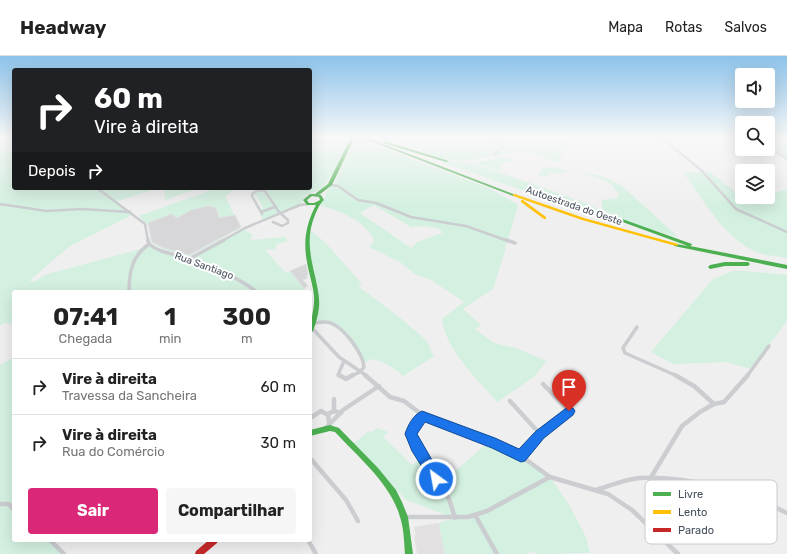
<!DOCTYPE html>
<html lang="pt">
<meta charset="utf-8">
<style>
:root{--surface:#fff;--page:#f6f6f6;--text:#222;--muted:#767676;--line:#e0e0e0;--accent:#db2777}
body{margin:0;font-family:Rubik,sans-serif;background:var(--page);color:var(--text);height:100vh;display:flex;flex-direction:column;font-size:15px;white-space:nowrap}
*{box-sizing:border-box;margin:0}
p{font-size:13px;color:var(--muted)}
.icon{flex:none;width:22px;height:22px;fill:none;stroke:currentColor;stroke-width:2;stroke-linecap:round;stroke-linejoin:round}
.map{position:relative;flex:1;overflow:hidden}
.drawer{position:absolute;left:12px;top:234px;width:300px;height:252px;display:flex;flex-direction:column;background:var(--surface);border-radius:4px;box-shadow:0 4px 16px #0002}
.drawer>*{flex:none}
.top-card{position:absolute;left:12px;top:12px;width:300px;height:122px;border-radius:4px;box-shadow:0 4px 16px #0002;background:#202124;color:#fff;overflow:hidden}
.fabs{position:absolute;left:735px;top:12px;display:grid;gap:8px}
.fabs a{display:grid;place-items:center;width:40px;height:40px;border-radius:4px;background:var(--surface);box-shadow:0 4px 16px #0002;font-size:20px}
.pin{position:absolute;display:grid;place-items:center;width:34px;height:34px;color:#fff;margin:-41px -17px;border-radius:50% 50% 50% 0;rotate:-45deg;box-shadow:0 0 4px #0007}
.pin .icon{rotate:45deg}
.me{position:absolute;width:44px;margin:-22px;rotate:328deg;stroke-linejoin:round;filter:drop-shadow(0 0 3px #0008)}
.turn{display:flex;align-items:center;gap:14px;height:84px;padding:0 16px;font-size:18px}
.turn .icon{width:52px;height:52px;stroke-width:2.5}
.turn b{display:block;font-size:28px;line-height:34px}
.then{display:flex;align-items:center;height:38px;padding:0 16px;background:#0003;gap:8px;font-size:15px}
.eta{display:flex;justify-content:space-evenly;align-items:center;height:68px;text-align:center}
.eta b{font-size:24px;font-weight:700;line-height:28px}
.cta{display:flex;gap:8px;margin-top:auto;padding:8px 16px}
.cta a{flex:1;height:46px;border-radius:4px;background:var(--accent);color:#fff;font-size:16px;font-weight:700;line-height:46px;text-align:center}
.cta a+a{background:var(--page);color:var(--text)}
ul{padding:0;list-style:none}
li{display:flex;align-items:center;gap:12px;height:56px;padding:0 16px;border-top:1px solid var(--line)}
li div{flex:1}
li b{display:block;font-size:15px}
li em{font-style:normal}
header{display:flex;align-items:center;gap:24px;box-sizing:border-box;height:56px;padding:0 20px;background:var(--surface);border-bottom:1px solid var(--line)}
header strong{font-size:19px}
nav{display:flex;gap:22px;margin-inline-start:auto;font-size:14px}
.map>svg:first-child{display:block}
.education{fill:#e2e0e1}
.green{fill:#d3f0e0;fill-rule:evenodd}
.building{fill:#d7d7d9;stroke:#e1e1e2}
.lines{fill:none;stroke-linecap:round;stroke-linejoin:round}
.street-far2{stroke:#cbcdd0;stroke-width:2.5}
.street-far1{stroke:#cbcdd0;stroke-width:3.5}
.street{stroke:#cbcdd0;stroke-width:4.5}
.fast{fill:#4caf50;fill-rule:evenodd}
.slow{fill:#ffc107;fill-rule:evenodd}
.jam{fill:#c62828;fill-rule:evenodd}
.route{fill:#1a73e8;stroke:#114b97}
.labels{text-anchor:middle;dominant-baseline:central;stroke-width:4;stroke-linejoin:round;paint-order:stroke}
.street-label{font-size:10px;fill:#46505c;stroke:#fff}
.key{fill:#fff;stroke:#c8cace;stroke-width:1}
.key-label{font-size:11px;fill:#46505c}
</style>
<header>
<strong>Headway</strong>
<nav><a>Mapa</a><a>Rotas</a><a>Salvos</a></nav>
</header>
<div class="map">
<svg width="787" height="498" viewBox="0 0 787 498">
<rect width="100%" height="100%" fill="#f0efef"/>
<!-- education -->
<path class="education" d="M439 467 445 498H417L414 479H416L414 471Z"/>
<!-- green -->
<g class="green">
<path d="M0 81H14V132H159L116 146 130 156V160L70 190 29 225H36L44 219 141 193 149 188 155 194 189 203 243 173 253 179 250 182 252 184 285 181 288 185 277 188 275 193 265 194 286 217 290 215 307 236H14V268L3 267 0 270Z"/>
<path d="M310 81H350L334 115 322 133 306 139 300 149 264 165 260 159 262 158 259 153 263 152 256 139 252 140 258 134 265 135 268 132H310Z"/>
<path d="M386 81H577L564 94 558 107 525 95 476 103 459 105 443 103Z"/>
<path d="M768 81H787V103L771 93 781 88Z"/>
<path d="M356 82 489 132 518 149 506 190 505 186V195L493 233 463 253 481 269 475 273 494 287 516 292 546 305 535 320 497 346C477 322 446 295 442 263L464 246 431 224 415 218 400 206 369 191 374 185C367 165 338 154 319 149L324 144 326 136 335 127ZM374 149 411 171 425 170 440 173 442 177 417 186 411 192 360 157Z"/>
<path d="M501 101 517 104 510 106 506 105 498 113 507 117 475 107Z"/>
<path d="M441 106 471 107 533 128 592 150 622 169Z"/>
<path d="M555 111 570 116 549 118 546 121 538 119 543 112Z"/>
<path d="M683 116H710L742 141 749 143 768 141V139L787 133V202C779 200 770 200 762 198 725 185 705 146 683 116Z"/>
<path d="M587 117 605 121 622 130 678 181C653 174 623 168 602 153V144L617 142 619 138C611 125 598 119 583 119Z"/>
<path d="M164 132H199L165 144Z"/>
<path d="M217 132H236L225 140 241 172 188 201 160 192 151 186 149 170 139 160ZM194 155 222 163 167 180Z"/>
<path d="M309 175C324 180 348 215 362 227L358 230 399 261 426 284 434 300 403 320C393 311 386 307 373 303L364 307C352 288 342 269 318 265L308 188Z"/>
<path d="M732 215H746L787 219V265L751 313 726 306 673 308 651 296 712 224Z"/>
<path d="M14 301V484H50L64 498H0V309Z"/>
<path d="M378 372 388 376 383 381 412 409 423 401 440 428 490 385 521 400 550 421 568 447 586 481 590 497 536 498 535 495 526 498H445L439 467 454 462 406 444 353 388 369 375 372 376Z"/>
</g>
<!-- building -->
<g class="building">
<path d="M209 150 216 152 219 162 235 159 241 171 189 199 164 192 152 186 148 167 171 158 177 162 191 154Z"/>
<path d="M306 208 308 219 306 220 308 222 303 224 308 230 304 232 290 215Z"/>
</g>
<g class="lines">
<!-- street-far2 -->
<g class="street-far2">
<path d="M489 81 502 87 503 90 495 98"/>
<path d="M653 81 667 86 685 81"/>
<path d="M667 86 701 114 736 153 787 176"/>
<path d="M768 91 787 103"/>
<path d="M330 129 338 130 358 144 376 147 411 161 466 170 508 185"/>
<path d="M97 132 145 168 148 185"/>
<path d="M0 148 46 155 82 153 130 156"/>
<path d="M261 156 275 151"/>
<path d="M262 158 252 140V138L258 134 265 135 279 156 288 164V167L282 170 273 166"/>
<path d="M222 185 245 172 300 149 308 148"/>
</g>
<!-- street-far1 -->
<g class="street-far1">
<path d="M148 184 149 188"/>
<path d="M506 184 515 187"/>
<path d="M149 188C160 197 174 198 187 202 212 211 236 220 257 236"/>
<path d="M189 203 224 184"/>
<path d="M129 236C129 216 132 200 149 188"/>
<path d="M315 267C320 266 326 265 331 267 344 272 363 297 364 311L360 316 351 320"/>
<path d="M310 270 339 301 367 320"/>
<path d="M637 271 623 292 625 297 677 320"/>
<path d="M341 320 338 319 344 305"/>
<path d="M747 320 769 290"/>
</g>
<!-- street -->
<g class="street">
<path d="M339 319 346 323 353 319"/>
<path d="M365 319 390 341 404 345 429 364 495 387 521 400 550 421 608 438 632 454 678 498"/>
<path d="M675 319 694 330 714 348"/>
<path d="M334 343V355"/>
<path d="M510 345 540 378"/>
<path d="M422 360 413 372 411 378 416 391 449 443 455 462"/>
<path d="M310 362 321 355 328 359"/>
<path d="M329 367 328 358 334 355 341 357"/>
<path d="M326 372 343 354 379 330"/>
<path d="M521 400 540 378 569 355 543 328"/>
<path d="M310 402 346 444 358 465"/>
<path d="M650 423 682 370 700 356 714 348 724 346 748 319"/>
<path d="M596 434C610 430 625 423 640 422 690 420 743 435 787 457"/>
<path d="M0 448H9L14 454"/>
<path d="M475 459 497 498"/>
<path d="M404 461H468L487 455 550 421"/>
<path d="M50 484 64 498"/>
<path d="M308 484 316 498"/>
</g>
<!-- fast -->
<g class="fast">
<path d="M351 81H355L332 129 319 139H321L324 144C320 147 317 154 315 159 306 180 310 199 315 220 317 230 320 241 319 251 318 260 316 267 313 275L312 276 310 277C310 264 315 253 314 240 313 229 309 218 307 206 303 185 306 168 316 149H307L303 144 310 138H315L328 128ZM312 140 319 141 320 144 314 147H309L307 144Z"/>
<path d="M360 81H365L516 139 515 140H513Z"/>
<path d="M383 85H385L449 105 446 106 383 87Z"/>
<path d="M609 159H611L692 188V189L690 190 787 209V213L674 190V188H676L688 190 609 161Z"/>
<path d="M725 206H748L750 208 748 210H725L710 213 708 211 710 209Z"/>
<path d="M330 369 339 372 378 412 396 434 402 446 408 461 413 498H405C404 486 404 473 400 461 391 428 358 401 335 376L330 375 310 380V374Z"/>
</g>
<!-- slow -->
<g class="slow">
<path d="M513 138H515L584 162 678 188V189L676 190 582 164 513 140Z"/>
<path d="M521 144H523L546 161V163H544L521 146Z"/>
</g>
<!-- jam -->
<path class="jam" d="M209 484H218L217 487 204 498H195L196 495Z"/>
</g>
<!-- sky -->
<linearGradient id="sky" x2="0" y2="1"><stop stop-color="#8dc3ea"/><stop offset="0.54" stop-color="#f8f8f8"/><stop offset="1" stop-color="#f8f8f8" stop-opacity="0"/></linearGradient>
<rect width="787" height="151" fill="url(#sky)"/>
<!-- route -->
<path class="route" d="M569 350 573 352 575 355 573 359 544 382 525 405 521 406 492 392 425 366 417 378 443 423 441 427 436 429 432 427 412 395 405 378C408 369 413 359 422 355L495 382 519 393 536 375Z"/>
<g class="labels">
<!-- street labels -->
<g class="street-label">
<text transform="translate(574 150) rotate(19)">Autoestrada do Oeste</text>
<text transform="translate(204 210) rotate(20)">Rua Santiago</text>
</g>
</g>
<!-- legend -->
<rect x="645" y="424" width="132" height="64" rx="6" class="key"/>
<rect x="653" y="436" width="18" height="4" fill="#4caf50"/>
<rect x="653" y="454" width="18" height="4" fill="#ffc107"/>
<rect x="653" y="472" width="18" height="4" fill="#c62828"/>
<g class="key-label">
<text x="678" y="442">Livre</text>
<text x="678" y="460">Lento</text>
<text x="678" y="478">Parado</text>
</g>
</svg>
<div class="fabs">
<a><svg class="icon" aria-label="sound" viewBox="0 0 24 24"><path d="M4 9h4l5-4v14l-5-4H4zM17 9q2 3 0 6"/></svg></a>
<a><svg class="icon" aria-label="search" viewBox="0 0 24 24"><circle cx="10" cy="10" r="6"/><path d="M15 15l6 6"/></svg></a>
<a><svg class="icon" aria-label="layers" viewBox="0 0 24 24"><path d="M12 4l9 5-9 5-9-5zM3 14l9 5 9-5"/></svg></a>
</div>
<div class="pin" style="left:569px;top:355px;background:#d93025"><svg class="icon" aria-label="arrive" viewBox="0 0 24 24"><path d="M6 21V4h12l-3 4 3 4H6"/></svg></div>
<svg class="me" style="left:436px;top:423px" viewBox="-20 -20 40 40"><circle r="17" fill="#1a73e8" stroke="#fff" stroke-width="3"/><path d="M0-11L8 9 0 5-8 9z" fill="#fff"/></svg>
<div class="top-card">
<div class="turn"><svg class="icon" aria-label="right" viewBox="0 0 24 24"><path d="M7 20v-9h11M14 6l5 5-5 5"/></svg><div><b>60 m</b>Vire à direita</div></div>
<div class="then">Depois<svg class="icon" aria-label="right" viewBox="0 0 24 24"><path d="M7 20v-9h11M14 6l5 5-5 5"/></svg></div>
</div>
<section class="drawer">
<div class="eta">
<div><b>07:41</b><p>Chegada</p></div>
<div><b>1</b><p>min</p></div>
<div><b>300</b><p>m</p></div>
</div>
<ul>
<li><svg class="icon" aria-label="right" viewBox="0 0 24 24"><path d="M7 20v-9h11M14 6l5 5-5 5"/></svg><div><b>Vire à direita</b><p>Travessa da Sancheira</p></div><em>60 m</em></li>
<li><svg class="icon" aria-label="right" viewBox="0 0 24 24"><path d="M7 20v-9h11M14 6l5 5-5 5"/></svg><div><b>Vire à direita</b><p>Rua do Comércio</p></div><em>30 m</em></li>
</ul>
<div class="cta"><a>Sair</a><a>Compartilhar</a></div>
</section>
</div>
